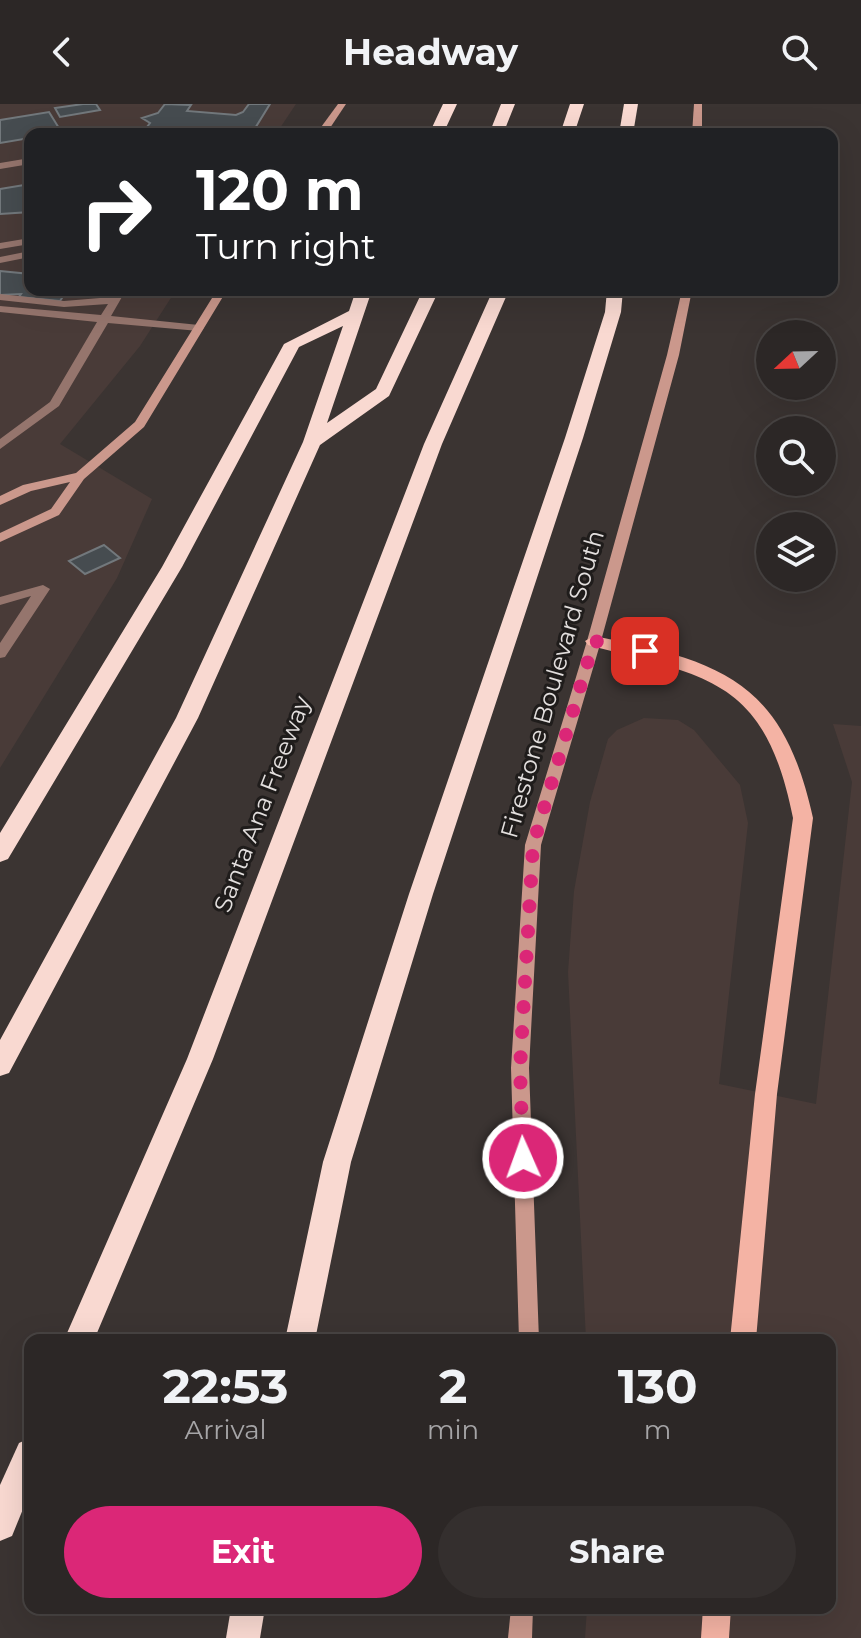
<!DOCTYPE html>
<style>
:root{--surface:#2c2726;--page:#342f2e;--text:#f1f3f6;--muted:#a6a5a7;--line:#484443;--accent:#db2777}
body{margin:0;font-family:Montserrat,sans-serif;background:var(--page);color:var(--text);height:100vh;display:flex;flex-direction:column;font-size:30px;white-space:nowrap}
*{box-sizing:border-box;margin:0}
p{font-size:26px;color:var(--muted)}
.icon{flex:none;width:44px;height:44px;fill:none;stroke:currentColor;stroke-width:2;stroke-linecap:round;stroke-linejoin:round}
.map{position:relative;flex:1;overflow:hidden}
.details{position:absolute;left:24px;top:1230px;width:812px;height:280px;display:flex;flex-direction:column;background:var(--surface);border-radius:16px;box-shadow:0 8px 32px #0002,0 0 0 2px var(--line)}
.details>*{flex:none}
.guide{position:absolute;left:24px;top:24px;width:814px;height:168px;border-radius:16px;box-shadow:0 8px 32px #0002,0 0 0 2px var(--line);background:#202124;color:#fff;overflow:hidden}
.needle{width:52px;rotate:248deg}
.controls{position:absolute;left:756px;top:216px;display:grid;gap:16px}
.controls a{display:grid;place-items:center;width:80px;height:80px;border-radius:50%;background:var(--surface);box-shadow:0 8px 32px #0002,0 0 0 2px var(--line);font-size:40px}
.pin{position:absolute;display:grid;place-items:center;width:68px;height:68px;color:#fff;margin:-34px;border-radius:16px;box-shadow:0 4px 12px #0006}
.me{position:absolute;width:88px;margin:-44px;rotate:358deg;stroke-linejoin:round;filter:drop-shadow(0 0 6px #0008)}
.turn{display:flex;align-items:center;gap:28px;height:168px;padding:0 40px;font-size:36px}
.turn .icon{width:104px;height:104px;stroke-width:2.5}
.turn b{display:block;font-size:56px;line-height:68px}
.eta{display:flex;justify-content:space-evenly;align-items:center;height:136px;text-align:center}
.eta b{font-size:48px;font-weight:700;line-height:56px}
.primary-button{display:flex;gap:16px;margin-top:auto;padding:16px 40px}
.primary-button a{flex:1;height:92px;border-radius:48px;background:var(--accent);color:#fff;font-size:32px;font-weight:700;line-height:92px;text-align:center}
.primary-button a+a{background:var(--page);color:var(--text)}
header{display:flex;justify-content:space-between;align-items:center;height:104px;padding:0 40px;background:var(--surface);font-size:36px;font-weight:700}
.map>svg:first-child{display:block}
.built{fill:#493b38}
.building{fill:#464c50;stroke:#72787c;stroke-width:2}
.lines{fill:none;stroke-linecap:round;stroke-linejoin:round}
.lane{fill:#95756d;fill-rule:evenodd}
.secondary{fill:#cb988c;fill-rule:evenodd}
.primary{fill:#f4b3a4;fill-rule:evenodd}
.highway{fill:#f9d9d1;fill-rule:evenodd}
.route{stroke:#db2777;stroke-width:14;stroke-dasharray:0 25.2}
.labels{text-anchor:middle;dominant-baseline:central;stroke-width:6;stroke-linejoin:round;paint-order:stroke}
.street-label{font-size:24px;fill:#e3dfde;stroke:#1f1c1b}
</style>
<header><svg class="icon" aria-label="back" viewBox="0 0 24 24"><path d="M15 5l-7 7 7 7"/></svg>Headway<svg class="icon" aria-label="search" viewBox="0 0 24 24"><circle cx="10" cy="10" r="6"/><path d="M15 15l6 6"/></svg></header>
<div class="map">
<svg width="861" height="1534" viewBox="0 0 861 1534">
<rect width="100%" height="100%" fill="#3b3432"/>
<!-- built -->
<g class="built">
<path d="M0 0H296L276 30H30V186H176L140 242 60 340 152 395 117 474 0 664Z"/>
<path d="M644 614 678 616 694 626 740 681 748 719 719 980 816 1000 852 678 833 620 861 622V1534H585L587 1504H830V1236H586L568 868 574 787 590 698 608 635 617 626Z"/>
</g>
<!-- building -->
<g class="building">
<path d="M83 0H96L100 6 60 13 55 4Z"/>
<path d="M165 0 191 1 187 7 236 11 243 8 249 0H270L254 26H249L246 30H151L156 24 147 23 150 19 142 14 158 9Z"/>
<path d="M49 8 62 29 30 30V34L0 39V16Z"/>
<path d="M24 81 30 83V108L0 110V85Z"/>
<path d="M0 167 30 170V186H76L74 189 66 188 60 197 19 193 21 190 0 191Z"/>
<path d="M104 441 120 454 85 470 69 457Z"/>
</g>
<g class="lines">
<!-- lane -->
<g class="lane">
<path d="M30 54V60L0 65V59Z"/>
<path d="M30 134V140L0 145V139Z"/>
<path d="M30 147V153L0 159V153Z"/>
<path d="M116 186H126L111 212 199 221 204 224 199 227 108 219 59 302 0 345V335L50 298 97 218 0 208V202L101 211 108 200 64 203 0 196V190L64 197 112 193Z"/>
<path d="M43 481 50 485 5 553 0 554V539L31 492 0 501V493Z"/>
</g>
<!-- secondary -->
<g class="secondary">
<path d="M338 0H346L326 30H316Z"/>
<path d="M694 0H702V30H692Z"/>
<path d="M217 186H227L144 323 84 375 59 411 0 438V429L51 405 70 378 31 387 0 401V392L23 381 76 369 135 318Z"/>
<path d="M682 186H692L679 251 601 537 541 741 529 964 539 1236H519L511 964 525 741 587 537 667 251Z"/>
<path d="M511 1504H533L532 1534H508Z"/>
</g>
<!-- primary -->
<g class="primary">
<path d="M594 532C722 557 783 577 813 714L777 990 756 1236H730L755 990 793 714C765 575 710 573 588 541L585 537Z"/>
<path d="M703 1504H731L729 1534H701Z"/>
</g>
<!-- highway -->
<g class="highway">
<path d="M443 0H457L443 30H429Z"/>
<path d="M501 0H515L503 30H489Z"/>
<path d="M570 0H584L574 30H560Z"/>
<path d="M624 0H638L633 30H619Z"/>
<path d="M356 186H372L327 319 376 285 423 186H439L389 292 320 341 198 614 9 969 0 972V936L176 614 303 338 343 222 299 243 182 463 8 755 0 758V729L162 463 284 240 349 207Z"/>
<path d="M493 186H509L442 340 213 955 94 1236H64L187 955 424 340Z"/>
<path d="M607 186H623L621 208 583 334 433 790 351 1058 315 1236H285L323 1058 409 790 565 334 605 208Z"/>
<path d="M30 1334V1388L12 1432 0 1437V1381L19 1339Z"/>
<path d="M231 1504H265L260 1534H226Z"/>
</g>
</g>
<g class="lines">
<!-- route -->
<path class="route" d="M523 1054 520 964 533 741 594 537 645 547"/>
</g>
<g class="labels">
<!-- street labels -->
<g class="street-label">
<text transform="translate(552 580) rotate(-74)">Firestone Boulevard South</text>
<text transform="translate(262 700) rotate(-69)">Santa Ana Freeway</text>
</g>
</g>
</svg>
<div class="controls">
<a><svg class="needle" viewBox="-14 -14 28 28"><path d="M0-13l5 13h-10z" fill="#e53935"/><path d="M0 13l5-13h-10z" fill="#a6a5a7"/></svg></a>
<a><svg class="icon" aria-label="search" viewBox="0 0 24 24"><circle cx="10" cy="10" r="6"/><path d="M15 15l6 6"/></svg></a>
<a><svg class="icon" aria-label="layers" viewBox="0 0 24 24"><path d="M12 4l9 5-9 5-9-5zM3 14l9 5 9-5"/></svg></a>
</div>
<div class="pin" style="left:645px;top:547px;background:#d93025"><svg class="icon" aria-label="arrive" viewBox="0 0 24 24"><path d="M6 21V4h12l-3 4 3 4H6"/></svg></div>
<svg class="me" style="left:523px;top:1054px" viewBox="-20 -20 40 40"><circle r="17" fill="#db2777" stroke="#fff" stroke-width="3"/><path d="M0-11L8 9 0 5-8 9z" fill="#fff"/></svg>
<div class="guide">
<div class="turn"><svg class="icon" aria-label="right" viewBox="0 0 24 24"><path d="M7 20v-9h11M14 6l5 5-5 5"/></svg><div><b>120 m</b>Turn right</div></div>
</div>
<section class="details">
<div class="eta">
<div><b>22:53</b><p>Arrival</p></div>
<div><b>2</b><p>min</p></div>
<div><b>130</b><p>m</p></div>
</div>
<div class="primary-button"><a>Exit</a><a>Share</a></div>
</section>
</div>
